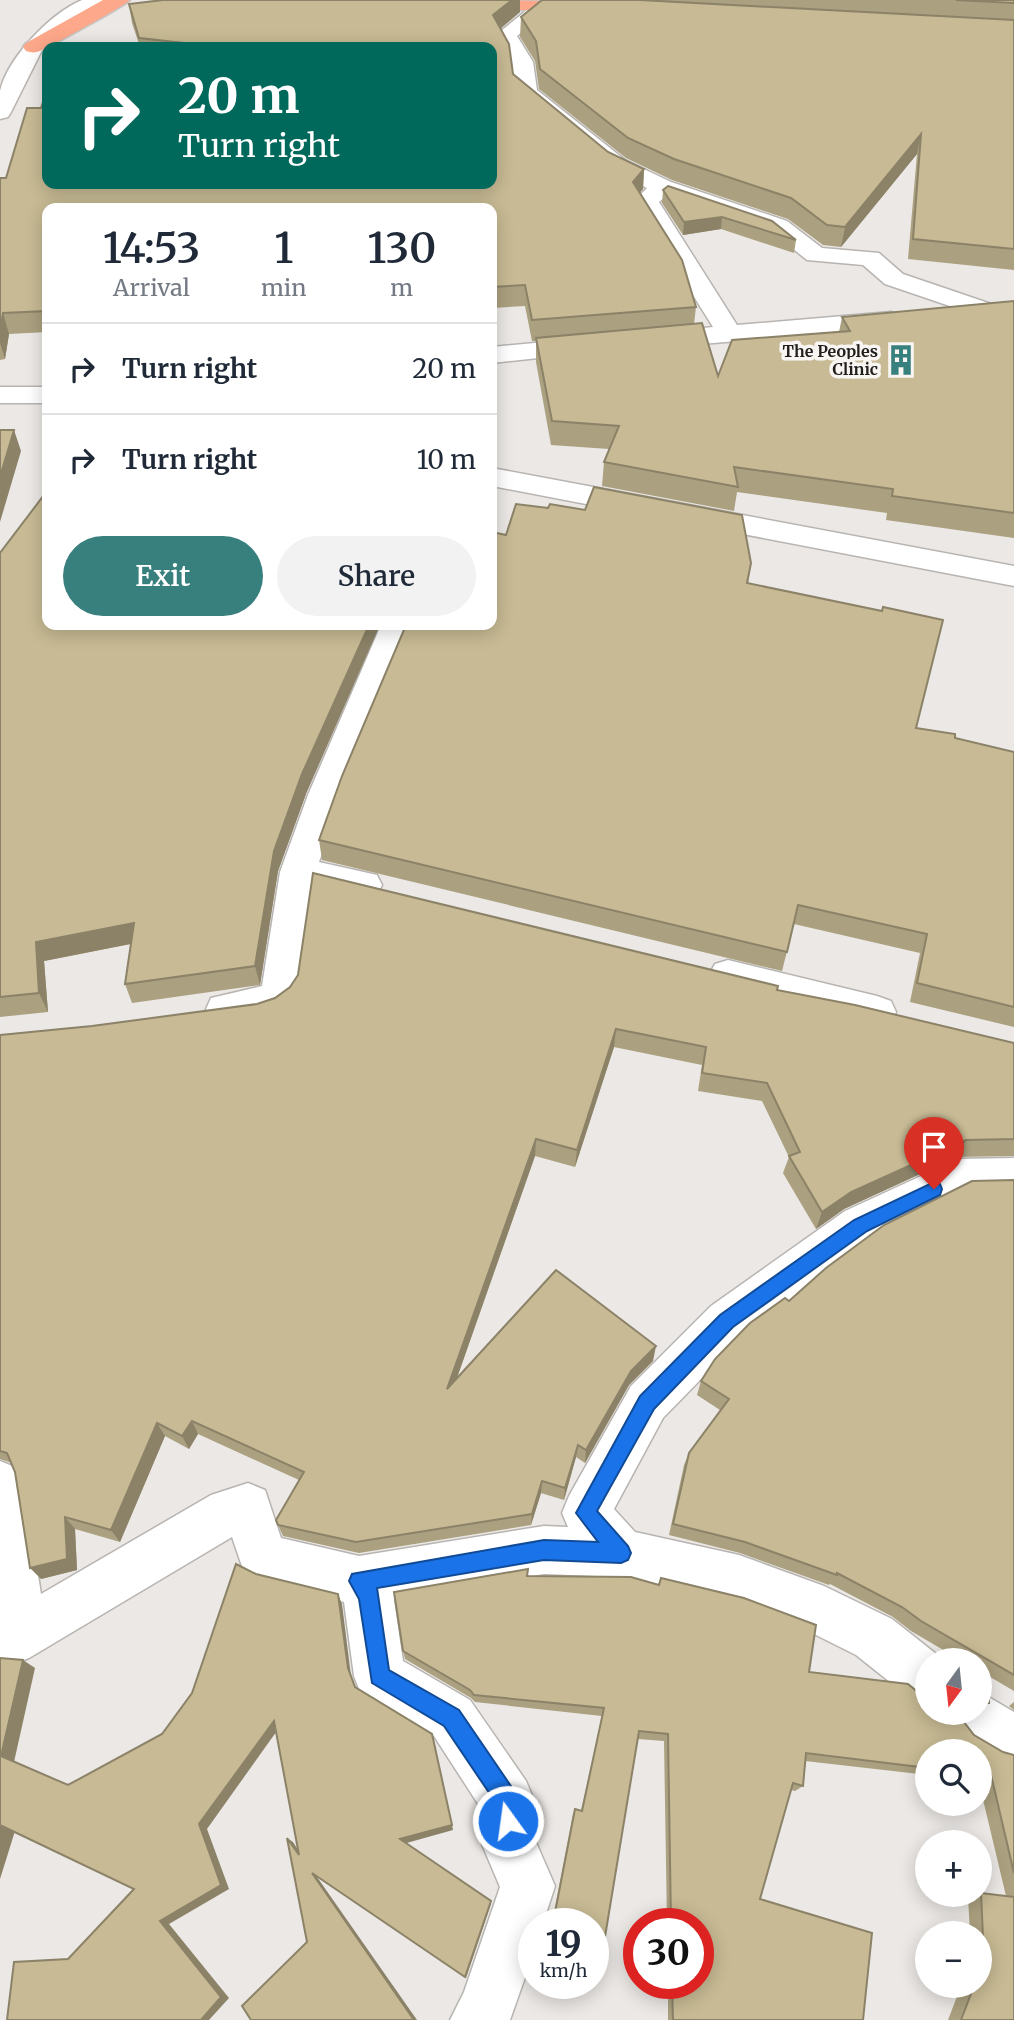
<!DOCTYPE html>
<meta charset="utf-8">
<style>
:root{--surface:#fff;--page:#f2f2f3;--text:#1f2937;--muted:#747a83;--line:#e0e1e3;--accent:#38807e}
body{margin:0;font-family:Merriweather,serif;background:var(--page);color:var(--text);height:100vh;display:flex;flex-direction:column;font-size:26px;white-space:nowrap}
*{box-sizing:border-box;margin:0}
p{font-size:23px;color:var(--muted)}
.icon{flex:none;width:38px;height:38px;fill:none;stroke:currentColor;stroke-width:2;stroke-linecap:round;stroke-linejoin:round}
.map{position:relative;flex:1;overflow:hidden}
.sheet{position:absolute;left:42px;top:203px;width:455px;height:427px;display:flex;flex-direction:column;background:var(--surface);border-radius:14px;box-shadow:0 4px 18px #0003}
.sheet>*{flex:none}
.top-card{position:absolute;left:42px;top:42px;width:455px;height:147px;border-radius:14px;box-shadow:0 4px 18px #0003;background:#00695c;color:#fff;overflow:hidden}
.needle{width:46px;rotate:195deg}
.fabs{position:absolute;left:915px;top:1648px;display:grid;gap:14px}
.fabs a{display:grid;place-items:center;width:77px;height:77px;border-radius:50%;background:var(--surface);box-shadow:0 4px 18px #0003;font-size:35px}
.speed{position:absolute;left:518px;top:1908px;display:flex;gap:14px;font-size:35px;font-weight:700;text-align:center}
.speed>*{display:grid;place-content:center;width:91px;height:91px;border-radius:50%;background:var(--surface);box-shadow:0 4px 18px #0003;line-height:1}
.speed small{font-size:18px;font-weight:400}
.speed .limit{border:10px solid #d22;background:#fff;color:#111}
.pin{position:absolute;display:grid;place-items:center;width:60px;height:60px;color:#fff;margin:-72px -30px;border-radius:50% 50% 50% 0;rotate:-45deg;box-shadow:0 0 7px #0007}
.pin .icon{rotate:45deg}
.me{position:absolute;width:77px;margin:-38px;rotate:346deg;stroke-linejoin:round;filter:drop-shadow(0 0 5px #0008)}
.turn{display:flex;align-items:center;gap:24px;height:147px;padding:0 21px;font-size:32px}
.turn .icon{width:91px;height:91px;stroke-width:2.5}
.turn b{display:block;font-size:49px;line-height:60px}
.eta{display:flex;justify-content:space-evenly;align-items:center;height:119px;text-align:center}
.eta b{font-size:42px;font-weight:600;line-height:49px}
.action{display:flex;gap:14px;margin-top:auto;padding:14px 21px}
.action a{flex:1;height:80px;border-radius:42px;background:var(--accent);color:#fff;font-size:28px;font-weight:600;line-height:80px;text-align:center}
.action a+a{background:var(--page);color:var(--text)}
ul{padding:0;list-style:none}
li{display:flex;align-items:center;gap:21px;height:91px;padding:0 21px;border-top:2px solid var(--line)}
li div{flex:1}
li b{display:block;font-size:26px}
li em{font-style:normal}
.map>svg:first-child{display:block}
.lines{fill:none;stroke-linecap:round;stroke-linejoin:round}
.minor-casing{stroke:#b7b4b1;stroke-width:3}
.tertiary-casing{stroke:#b7b4b1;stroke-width:3}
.trunk-casing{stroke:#c5c5c4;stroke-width:3}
.minor{fill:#fff;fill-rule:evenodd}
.tertiary{fill:#fff;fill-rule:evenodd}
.trunk{fill:#fea88b;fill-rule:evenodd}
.wall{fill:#aba07f}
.shaded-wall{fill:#8b8268}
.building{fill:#c7ba94;stroke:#8b8268;stroke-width:2}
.route{fill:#1a73e8;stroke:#114b97;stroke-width:2}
.labels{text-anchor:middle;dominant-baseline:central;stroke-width:7;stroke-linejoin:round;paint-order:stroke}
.far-poi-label{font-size:16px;font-weight:bold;fill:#201f1d;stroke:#f8f5f2;text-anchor:end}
</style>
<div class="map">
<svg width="1014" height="2020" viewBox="0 0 1014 2020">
<rect width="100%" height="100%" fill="#ebe8e5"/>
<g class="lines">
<defs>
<g id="minor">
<path d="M538 1H552L555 5 517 36 533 62 537 90 625 160 671 182 787 221 822 248 879 253 903 274 1003 308 1007 313 1003 318 994 321 985 318 885 284 863 265 807 260 771 231 666 196 659 202 737 325 891 312 900 315 904 320 900 325 891 328 654 348 645 346 641 340 645 334 713 327 634 201 647 188 609 170 515 92 512 62 496 35Z"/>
<path d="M587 338 596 340 600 346 596 352 492 363V347Z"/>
<rect x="0" y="387" width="47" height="16"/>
<path d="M492 468 1014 566V586L492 486Z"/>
<path d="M381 625H413L342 795 319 862 377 875 382 885 377 895 364 899 314 889 299 993C285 1021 239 1030 211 1020L206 1009 211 998 262 986 280 872 308 795Z"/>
<path d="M728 960 877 996 891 1001 896 1012 891 1023 877 1028 715 986 709 975 715 964Z"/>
<path d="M1014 1158V1194L962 1195 875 1239 743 1336 663 1418 614 1509 635 1532 739 1555 824 1586 892 1619 945 1661H928V1705L910 1698 856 1655 796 1625 739 1605 621 1577 544 1574 394 1600 403 1661 470 1700 526 1781 534 1800 535 1840 555 1886 543 1923H534V1952L510 2020H450L464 1992 500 1887 481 1842 480 1807 434 1736 361 1694 354 1676 344 1602 262 1582 245 1575 232 1537 29 1658 11 1665 0 1664V1461L17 1468 24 1485 41 1594 211 1495 248 1483 265 1490 281 1538 359 1556 544 1526 568 1527 562 1513 569 1496 631 1386 711 1306 845 1211 958 1159Z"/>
<path d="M980 1692 1014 1712V1765C984 1752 957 1745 943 1713H980Z"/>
</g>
<path id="tertiary" d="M82 0H109L106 4 85 13 42 50 11 112 8 117 0 119C0 110 0 99 0 91 8 57 51 13 82 0Z"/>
<g id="trunk">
<path d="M103 0H130C126 5 53 45 42 50 36 53 32 53 26 51L23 47 26 43Z"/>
<path d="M440 0C484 0 554 0 595 4L598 8 595 12 588 14 450 6Z"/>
</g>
</defs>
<!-- minor casing -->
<use href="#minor" class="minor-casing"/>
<!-- tertiary casing -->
<use href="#tertiary" class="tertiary-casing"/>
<!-- trunk casing -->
<use href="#trunk" class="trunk-casing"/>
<!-- minor -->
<use href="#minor" class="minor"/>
<!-- tertiary -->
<use href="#tertiary" class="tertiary"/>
<!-- trunk -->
<use href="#trunk" class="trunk"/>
</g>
<!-- wall -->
<g class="wall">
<path d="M163 0H520V12L501 28 513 74 608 152 644 169 643 189 640 192 696 307 694 324 718 376 839 332 842 317 1014 301V538L886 520 887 513 737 492 734 511 602 486 604 462 609 449 551 445 536 362V341H532L525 306 492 308V208H47V332L9 334 5 359 0 360V178L47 184 492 47H140L132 23 129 4Z"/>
<path d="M542 0H1014V270L908 259 917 154 841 247 823 245 788 219 672 180 626 158 539 89 535 61 520 37 521 17Z"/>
<path d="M663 190 796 240 794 253 721 229 683 235 662 203Z"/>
<path d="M506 535 751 563 748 584 916 728 955 738 1014 752V1027L910 1002 920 953 794 924 782 971 322 860 319 840Z"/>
<path d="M0 553 306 794 278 871 260 985 132 1003 125 984 131 944 44 961 48 1012 0 1017Z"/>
<path d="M777 990 1014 1043V1156L957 1157 844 1209 816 1229 783 1173 789 1157 762 1101 698 1091 702 1065 614 1047 575 1167 535 1156 457 1378 653 1361 629 1385 585 1463 576 1457 564 1500 541 1493 531 1525 359 1553 283 1536 278 1525 299 1480 198 1434 189 1449 165 1436 120 1542 75 1529 77 1570 41 1579 15 1472 12 1463 0 1459V1035Z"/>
<path d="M1014 1180V1691L980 1671V1661H962L911 1631 893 1617 830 1584 829 1585 740 1553 669 1535 684 1465 689 1453 720 1410 697 1395 701 1381 789 1301Z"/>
<path d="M528 1569V1576L658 1585 661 1578 809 1672 974 1735 1003 1752 1014 1755V2020H948L961 1986H980V1934H970L968 1897 980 1895 981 1893 1006 1896 980 1787V1752H928V1775L805 1761 803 1786 795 1791 791 1790 760 1899 863 2020H668V1983H698V1923H667L664 1741 638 1739 599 1973 596 1975 593 1974V1923H552L573 1814 575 1809 581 1811 602 1716 475 1702 471 1698 405 1659 403 1651Z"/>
<path d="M980 1693 989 1703 980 1709Z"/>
<path d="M1014 1702V1710L1009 1706Z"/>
</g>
<!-- shaded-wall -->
<g class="shaded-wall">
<path d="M512 0H520V12L493 35V15Z"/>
<path d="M921 134 917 154 841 247 845 227Z"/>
<path d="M644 169 643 189 632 202 633 182Z"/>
<path d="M722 217 721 229 683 235 684 222Z"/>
<path d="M3 313 9 334 5 359 0 343V331Z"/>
<path d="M14 430 21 451 0 522V477Z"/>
<path d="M369 625H380L306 794 278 871 260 985 255 966 274 851 302 774Z"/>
<path d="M134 923 140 942 44 961 48 1012 39 993 36 942Z"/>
<path d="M616 1029 614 1047 575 1167 577 1150Z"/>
<path d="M536 1139 535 1156 448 1403 447 1389Z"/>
<path d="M966 1140 957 1157 844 1209 816 1229 822 1212 851 1192Z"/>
<path d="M656 1346 653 1361 629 1385 585 1463 586 1450 631 1371Z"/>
<path d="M192 1421 198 1434 189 1449 182 1436Z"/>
<path d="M157 1423 165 1436 120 1542 111 1530Z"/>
<path d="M578 1445 576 1457 564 1500 565 1488Z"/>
<path d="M542 1481 541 1493 531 1525 532 1514Z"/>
<path d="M65 1517 75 1529 77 1570 41 1579 30 1568Z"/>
<path d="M338 1594 342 1604 351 1676 359 1695 348 1668Z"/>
<path d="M23 1660 35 1668 14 1762 1 1756Z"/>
<path d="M274 1721 279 1728 207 1829 229 1889 169 1924 229 1998 209 2020H201L160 1921 199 1824Z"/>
<path d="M434 1741 453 1830 403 1844 400 1839Z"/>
<path d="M2 1826 15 1831 0 1879V1833Z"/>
<path d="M287 1838 293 1842 304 1859 299 1855Z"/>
<path d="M312 1873 317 1877 417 2020H414Z"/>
<path d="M491 1901V1904L466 1978 465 1977Z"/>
</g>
<!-- building -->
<g class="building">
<path d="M163 0H512L493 15 509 44 513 74 608 152 644 169 633 182 682 260 696 307 532 320 525 285 492 287V208H47V311L3 313 0 331V178H6L27 108H41L43 102H47V184H492V47H221L139 38 129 4Z"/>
<path d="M542 0H640L1014 20V249L913 239 921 134 845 227 827 225 791 198 674 159 628 138 540 69 536 41 521 17Z"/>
<path d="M956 0H1014V3Z"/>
<path d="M668 186 772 221 796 240 722 217 684 222 663 190Z"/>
<path d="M1014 301V513L892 496 893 489 734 467 738 487 604 462 619 426 552 421 536 338 702 323 718 376 732 340 850 331 842 317Z"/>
<path d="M0 430H14L0 477Z"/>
<path d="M594 487 742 515 751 563 747 583 882 611 883 607 943 620 916 728 955 734V738L1014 752V1007L917 983 927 934 798 905 787 952 319 840 342 776 406 625H492V532L506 535 516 504 548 508 550 504 585 510Z"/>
<path d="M47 491V625H369L302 774 274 851 255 966 125 984 134 923 36 942 39 993 0 997V553Z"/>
<path d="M313 873 778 986 777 990 855 1005 1014 1043V1139L966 1140 851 1192 822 1212 789 1156 800 1152 767 1083 702 1073 706 1047 616 1029 577 1150 536 1139 447 1389 556 1270 656 1346 631 1371 586 1450 578 1445 565 1488 542 1481 532 1514 356 1542 278 1525 276 1520 304 1472 192 1421 182 1436 157 1423 111 1530 65 1517 67 1559 30 1568 15 1472 7 1453 0 1451V1035L92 1026 257 1004 275 998 290 987 298 975Z"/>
<path d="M1014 1180V1675L921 1621 902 1607 837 1573V1575L745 1542 673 1524 689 1453 729 1399 701 1381 715 1359 750 1323 785 1298 789 1301 826 1268 884 1225 972 1181Z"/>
<path d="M236 1564 256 1574 338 1594 348 1668 355 1687 432 1734 452 1825 400 1839 491 1901 465 1977 312 1873 414 2020H251L242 2006 307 1942 287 1838 299 1855 274 1721 199 1824 221 1885 160 1921 221 1997 201 2020H7L14 1962 68 1959 134 1889 2 1826 0 1833V1658L23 1660 1 1756 68 1785 162 1734 192 1693Z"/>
<path d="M528 1569 527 1576 631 1577 659 1585 661 1578 744 1598 816 1625 809 1672 908 1684 919 1693 928 1696V1713H957L974 1735 1003 1752 1014 1755V1873L991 1775 980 1774V1752H928V1768L806 1753 803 1786 793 1783 760 1899 872 1933 863 2020H673L672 1983H698V1923H671L668 1734 639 1731 599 1973 593 1972V1923H553L575 1809 582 1811 604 1708 474 1695 470 1690 403 1651 394 1592Z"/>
<path d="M980 1693 989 1694V1703H980Z"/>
<path d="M981 1893 1014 1897V2020H961L974 1986H980V1969L984 1959Z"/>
</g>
<!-- route -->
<path class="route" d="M934 1182 940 1184 942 1189 940 1195 867 1231 733 1327 654 1409 597 1511 628 1546 631 1553 628 1560 621 1563 544 1560 377 1588 389 1670 459 1710 515 1792C520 1804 520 1817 515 1829L508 1832 500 1829 496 1821V1803L444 1726 372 1683 359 1599 349 1581 352 1574 544 1540 598 1542 576 1513 640 1396 720 1315 854 1220Z"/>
<!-- icons -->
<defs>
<symbol id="building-bare" viewBox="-9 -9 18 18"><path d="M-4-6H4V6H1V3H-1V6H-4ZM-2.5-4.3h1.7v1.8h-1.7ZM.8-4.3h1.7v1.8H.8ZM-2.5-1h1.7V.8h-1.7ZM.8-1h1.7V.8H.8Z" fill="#38807e" stroke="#f8f5f2" stroke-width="2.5" paint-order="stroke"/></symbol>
</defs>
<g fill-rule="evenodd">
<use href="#building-bare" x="879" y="338" width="44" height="44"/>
</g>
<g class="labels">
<!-- far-poi labels -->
<g class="far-poi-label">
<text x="878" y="351">The Peoples<tspan x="878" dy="18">Clinic</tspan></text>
</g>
</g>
</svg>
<div class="fabs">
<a><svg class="needle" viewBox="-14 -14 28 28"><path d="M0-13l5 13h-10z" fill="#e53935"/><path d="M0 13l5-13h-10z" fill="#747a83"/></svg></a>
<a><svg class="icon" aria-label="search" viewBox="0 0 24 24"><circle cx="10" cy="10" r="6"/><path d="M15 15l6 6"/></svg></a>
<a>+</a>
<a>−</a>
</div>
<div class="speed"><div>19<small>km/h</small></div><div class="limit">30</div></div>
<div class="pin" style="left:934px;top:1189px;background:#d93025"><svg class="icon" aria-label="arrive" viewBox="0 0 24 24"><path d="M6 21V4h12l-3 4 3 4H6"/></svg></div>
<svg class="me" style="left:508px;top:1821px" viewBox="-20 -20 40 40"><circle r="17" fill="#1a73e8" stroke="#fff" stroke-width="3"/><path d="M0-11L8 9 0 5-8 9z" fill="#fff"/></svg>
<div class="top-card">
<div class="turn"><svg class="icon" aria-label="right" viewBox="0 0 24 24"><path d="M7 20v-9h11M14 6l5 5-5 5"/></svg><div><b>20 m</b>Turn right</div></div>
</div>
<section class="sheet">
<div class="eta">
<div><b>14:53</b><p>Arrival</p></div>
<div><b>1</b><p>min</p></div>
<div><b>130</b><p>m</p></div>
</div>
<ul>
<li><svg class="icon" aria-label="right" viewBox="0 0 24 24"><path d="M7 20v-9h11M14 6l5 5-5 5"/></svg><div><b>Turn right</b></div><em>20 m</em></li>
<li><svg class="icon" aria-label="right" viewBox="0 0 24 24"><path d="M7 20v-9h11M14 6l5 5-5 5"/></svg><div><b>Turn right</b></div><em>10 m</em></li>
</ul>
<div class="action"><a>Exit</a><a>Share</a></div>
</section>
</div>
